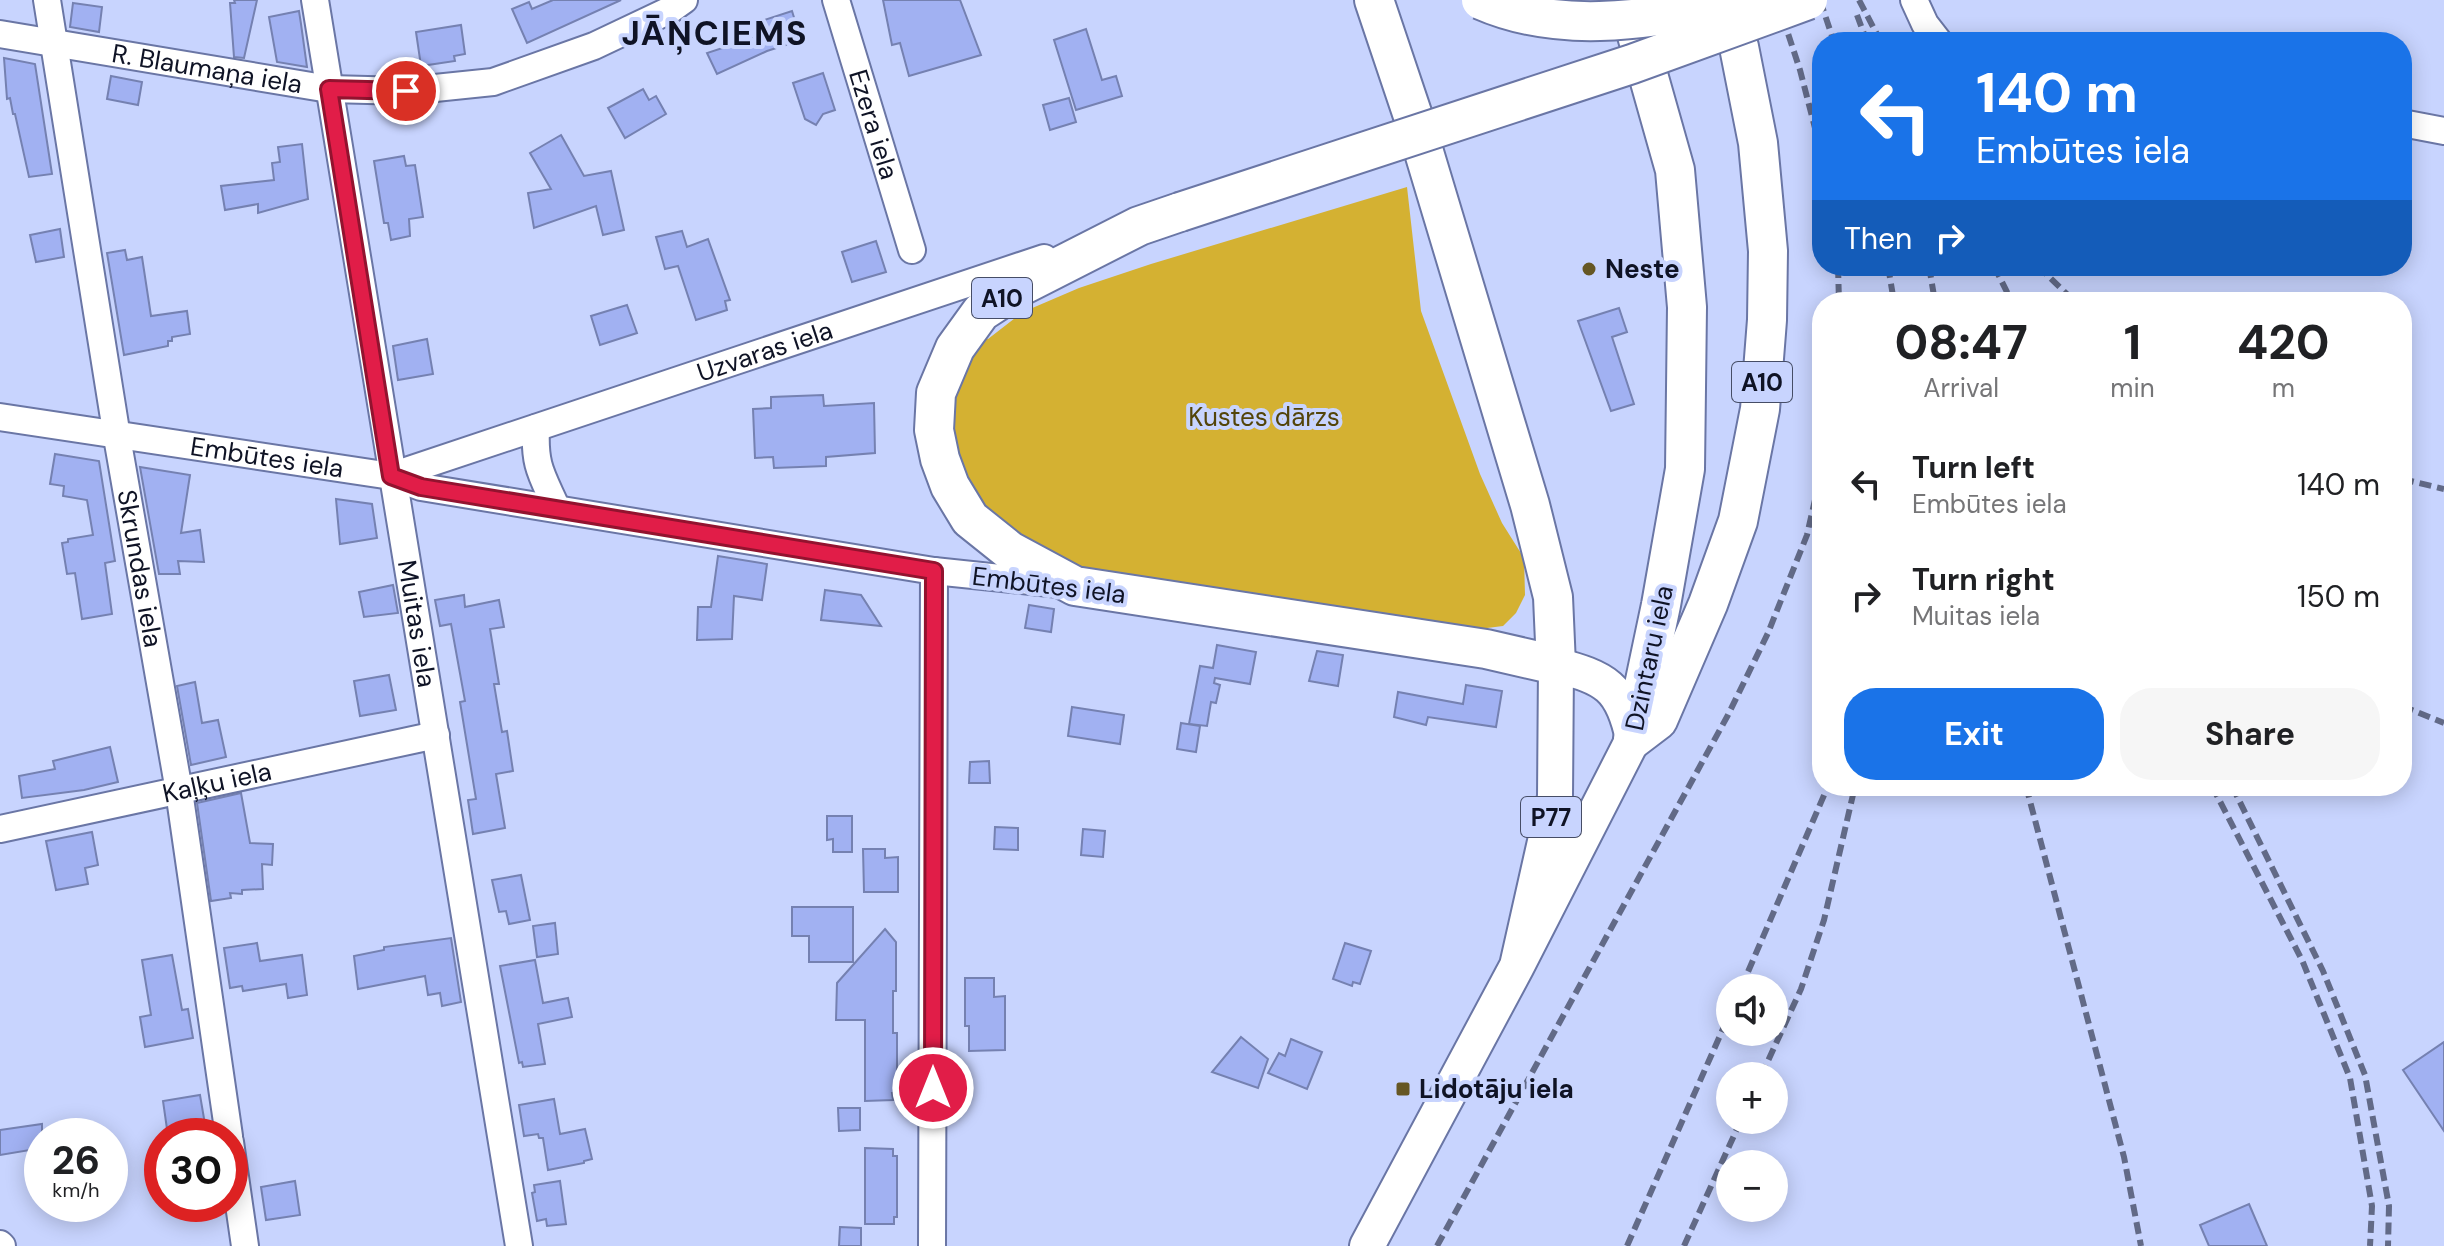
<!DOCTYPE html>
<meta charset="utf-8">
<style>
:root{--surface:#fff;--page:#f6f6f6;--text:#202124;--muted:#757577;--accent:#1a73e8}
body{margin:0;font-family:"DM Sans",sans-serif;background:var(--page);color:var(--text);height:100vh;display:flex;flex-direction:column;font-size:30px;white-space:nowrap}
*{box-sizing:border-box;margin:0}
p{font-size:26px;color:var(--muted)}
.icon{flex:none;width:44px;height:44px;fill:none;stroke:currentColor;stroke-width:2;stroke-linecap:round;stroke-linejoin:round}
.map{position:relative;flex:1;overflow:hidden}
.sheet{position:absolute;left:1812px;top:292px;width:600px;height:504px;display:flex;flex-direction:column;background:var(--surface);border-radius:32px;box-shadow:0 4px 20px #0003}
.sheet>*{flex:none}
.banner{position:absolute;left:1812px;top:32px;width:600px;height:244px;border-radius:32px;box-shadow:0 4px 20px #0003;background:#1a73e8;color:#fff;overflow:hidden}
.controls{position:absolute;left:1716px;top:974px;display:grid;gap:16px}
.controls a{display:grid;place-items:center;width:72px;height:72px;border-radius:50%;background:var(--surface);box-shadow:0 4px 20px #0003;font-size:40px}
.speed{position:absolute;left:24px;top:1118px;display:flex;gap:16px;font-size:40px;font-weight:700;text-align:center}
.speed>*{display:grid;place-content:center;width:104px;height:104px;border-radius:50%;background:var(--surface);box-shadow:0 4px 20px #0003;line-height:1}
.speed small{font-size:20px;font-weight:400}
.speed .limit{border:12px solid #d22;background:#fff;color:#111}
.pin{position:absolute;display:grid;place-items:center;width:68px;height:68px;color:#fff;margin:-34px;border:4px solid #fff;border-radius:50%;box-shadow:0 2px 8px #0007}
.me{position:absolute;width:88px;margin:-44px;rotate:0deg;stroke-linejoin:round;filter:drop-shadow(0 0 6px #0008)}
.turn{display:flex;align-items:center;gap:28px;height:168px;padding:0 32px;font-size:36px}
.turn .icon{width:104px;height:104px;stroke-width:2.5}
.turn b{display:block;font-size:56px;line-height:68px}
.then{display:flex;align-items:center;height:76px;padding:0 32px;background:#0003;gap:16px;font-size:30px}
.eta{display:flex;justify-content:space-evenly;align-items:center;height:136px;text-align:center}
.eta b{font-size:48px;font-weight:700;line-height:56px}
.primary-button{display:flex;gap:16px;margin-top:auto;padding:16px 32px}
.primary-button a{flex:1;height:92px;border-radius:32px;background:var(--accent);color:#fff;font-size:32px;font-weight:700;line-height:92px;text-align:center}
.primary-button a+a{background:var(--page);color:var(--text)}
ul{padding:0;list-style:none}
li{display:flex;align-items:center;gap:24px;height:112px;padding:0 32px}
li div{flex:1}
li b{display:block;font-size:30px}
li em{font-style:normal}
.map>svg:first-child{display:block}
.green{fill:#d4b132}
.building{fill:#a1b1f2;stroke:#7581b1;stroke-width:2}
.lines{fill:none;stroke-linecap:round;stroke-linejoin:round}
.minor-casing{stroke:#6a76a5;stroke-width:30}
.major-casing{stroke:#6a76a5;stroke-width:38}
.highway-casing{stroke:#6a76a5;stroke-width:42}
.minor{stroke:#fff;stroke-width:26}
.major{stroke:#fff;stroke-width:34}
.highway{stroke:#fff;stroke-width:38}
.rail{stroke:#626a87;stroke-width:6;stroke-dasharray:12 6;stroke-linecap:butt}
.highway-bridge-casing{stroke:#6a76a5;stroke-width:42;stroke-linecap:butt}
.highway-bridge{stroke:#fff;stroke-width:38}
.route-casing{stroke:#92132f;stroke-width:20}
.route{stroke:#e11d48;stroke-width:14}
.poi-dot{fill:#665724;stroke:#c8d4fe;stroke-width:3}
.labels{text-anchor:middle;dominant-baseline:central;stroke-width:8;stroke-linejoin:round;paint-order:stroke}
.shield{fill:#c8d4fe;stroke:#464d66;stroke-width:2}
.shield-label{font-size:24px;font-weight:bold;fill:#0f1325}
.street-label{font-size:26px;fill:#0f1325;stroke:#c8d4fe}
.poi-label{font-size:26px;font-weight:bold;fill:#0f1325;stroke:#c8d4fe;text-anchor:start}
.park-label{font-size:26px;fill:#534409;stroke:#c8d4fe}
.district-label{font-size:34px;font-weight:bold;letter-spacing:2px;fill:#0f1325;stroke:#c8d4fe}
</style>
<div class="map">
<svg width="2444" height="1246" viewBox="0 0 2444 1246">
<rect width="100%" height="100%" fill="#c8d4fe"/>
<!-- green -->
<path class="green" d="M1407 187 1421 311 1480 474 1502 523 1524 558 1525 595 1516 613 1503 626 1479 629 1069 567 993 525 952 457 951 392 976 340 988 339 1023 312 1079 288 1151 264Z"/>
<!-- building -->
<g class="building">
<path d="M234 0H257L244 58 234 57 230 3H235Z"/>
<path d="M553 0H621L527 43 512 9 529 2 532 9Z"/>
<path d="M883 0H960L981 55 909 76 900 43 892 45Z"/>
<path d="M73 3 102 7 99 32 70 27Z"/>
<path d="M299 11 301 24 307 67 277 62 269 17Z"/>
<path d="M792 11 801 40 767 51 717 74 707 53 762 35 758 22Z"/>
<path d="M461 25 465 54 454 56 455 61 421 66 416 32Z"/>
<path d="M1086 29 1102 80 1116 76 1122 96 1076 110 1054 40Z"/>
<path d="M4 58 35 64 52 174 29 177 15 114H13L10 98 7 99Z"/>
<path d="M823 73 835 110 823 114 816 125 805 119 793 83Z"/>
<path d="M111 76 142 82 138 105 107 99Z"/>
<path d="M643 89 649 100 656 96 666 114 625 138 608 108Z"/>
<path d="M1069 98 1076 122 1050 130 1043 105Z"/>
<path d="M561 135 584 176 611 171 624 230 603 235 596 206 534 228 528 193 551 189 530 153Z"/>
<path d="M302 144 308 199 258 213V204L225 210 221 186 274 180 272 163 280 162 278 147Z"/>
<path d="M404 156 406 166 415 165 423 217 409 219 410 236 391 240 388 223H384L374 161Z"/>
<path d="M60 229 64 257 36 262 30 235Z"/>
<path d="M682 231 687 247 708 239 730 300 725 301 727 310 696 320 678 266 665 269 656 237Z"/>
<path d="M876 241 886 272 852 282 842 252Z"/>
<path d="M125 250 127 260 142 257 151 316 187 311 190 334 172 337V341H168V346L124 355 107 253Z"/>
<path d="M627 305 637 333 600 345 591 316Z"/>
<path d="M1619 308 1627 332 1612 337 1634 404 1611 411 1578 321Z"/>
<path d="M427 339 433 374 398 380 393 346Z"/>
<path d="M823 395 824 406 874 403 875 453 826 457V466L774 468 773 457 755 458 753 409 771 408V397Z"/>
<path d="M55 454 99 461 115 561 105 563 112 614 82 619 75 573 67 574 62 543 68 542V539L93 535 87 500 63 496 64 486 50 484Z"/>
<path d="M140 467 190 475 181 533 200 530 204 562 178 561 180 574H159Z"/>
<path d="M336 499 372 504 377 538 340 544Z"/>
<path d="M718 556 767 564 762 600 734 596 732 639 697 640 698 607H711Z"/>
<path d="M393 585 398 613 364 617 359 592Z"/>
<path d="M825 590 861 595 881 626 821 620Z"/>
<path d="M464 595 465 607 499 600 504 627 490 629 499 684H494L502 732 507 731 513 771 496 774 505 828 473 834 468 800 476 799 460 702 465 701 451 624 440 626 435 600Z"/>
<path d="M1029 605 1054 609 1051 632 1025 628Z"/>
<path d="M1217 645 1256 652 1250 684 1215 678 1214 683 1220 685 1216 703 1211 702 1207 726 1189 724 1200 666 1213 668Z"/>
<path d="M1317 651 1343 655 1338 686 1309 681Z"/>
<path d="M389 675 396 710 360 716 354 681Z"/>
<path d="M195 682 202 723 218 720 226 757 191 765 177 686Z"/>
<path d="M1466 685 1502 691 1496 727 1428 717 1426 725 1394 717 1398 692 1463 704Z"/>
<path d="M1072 707 1124 715 1120 744 1068 736Z"/>
<path d="M1181 723 1200 726 1196 752 1177 749Z"/>
<path d="M110 747 118 782 84 790 22 798 19 776 55 769 53 761Z"/>
<path d="M989 761 990 783H969L970 762Z"/>
<path d="M241 793 250 843 273 844 272 865 262 864 263 889 242 890V894L230 893 231 898 211 901 197 803Z"/>
<path d="M827 816H852V852H833V839L827 840Z"/>
<path d="M995 827 1018 828V850L994 849Z"/>
<path d="M1083 829 1105 831 1103 857 1081 855Z"/>
<path d="M92 832 98 865 85 868 88 884 56 890 46 841Z"/>
<path d="M863 849H885V858L898 857V892H864Z"/>
<path d="M521 875 530 920 509 924 506 911 499 912 492 880Z"/>
<path d="M792 907H853V962H809V936H792Z"/>
<path d="M555 923 558 954 537 957 533 926Z"/>
<path d="M885 929 896 942V991H893V1033H897V1093H892L893 1100 865 1101V1020H836L837 983Z"/>
<path d="M451 938 461 1002 442 1006 440 993 428 995 425 976 358 989 354 956 384 950V947Z"/>
<path d="M257 943 260 961 302 955 307 995 288 998 286 984 243 991 242 986 230 988 224 948Z"/>
<path d="M1345 943 1371 951 1360 984 1353 982 1352 986 1333 979Z"/>
<path d="M172 955 182 1010 188 1009 193 1038 145 1047 140 1017 151 1015 142 960Z"/>
<path d="M535 960 543 1003 568 998 572 1017 538 1024 545 1064 523 1067 522 1062 519 1063 500 966Z"/>
<path d="M965 978H994V997L1005 996V1050L969 1051V1026H965Z"/>
<path d="M1241 1037 1268 1059 1258 1088 1212 1072Z"/>
<path d="M1291 1039 1322 1052 1307 1089 1268 1073 1279 1053 1285 1056Z"/>
<path d="M2444 1042V1131L2403 1070Z"/>
<path d="M200 1095 207 1136H168L163 1101Z"/>
<path d="M554 1099 560 1134 585 1129 592 1159 584 1161V1163L548 1170 543 1138H539L538 1134 524 1136 519 1105Z"/>
<path d="M838 1108H860V1130L839 1131Z"/>
<path d="M42 1124V1148L0 1155V1130Z"/>
<path d="M865 1148 893 1149V1156H897V1217H894V1224H865Z"/>
<path d="M295 1181 300 1215 266 1220 261 1187Z"/>
<path d="M560 1181 566 1224 547 1226 546 1219 537 1221 532 1193 535 1192 534 1185Z"/>
<path d="M2249 1204 2267 1246H2209L2200 1225Z"/>
<path d="M840 1227 861 1228V1246H839Z"/>
</g>
<g class="lines">
<defs>
<g id="minor">
<path id="s1" d="M47 0 117 437 179 791 229 1136"/>
<path id="s2" d="M315 0 519 1246"/>
<path id="s3" d="M836 0 912 250"/>
<path d="M1914 0 1925 24 1939 42"/>
<path id="s4" d="M0 34 329 89 406 91 493 82 594 46 670 10 684 0"/>
<path d="M2402 123 2444 131"/>
<path id="s5" d="M0 417 391 476 421 487 934 571 1059 584"/>
<path d="M536 428C534 467 542 475 557 509"/>
<path id="s6" d="M391 476 1044 258"/>
<path id="s7" d="M0 829 436 735"/>
<path d="M230 1142 245 1246"/>
<path d="M0 1244 2 1246"/>
<path d="M932 1246 934 571"/>
</g>
<path id="major" d="M1367 1246 1517 966 1633 739C1622 686 1605 678 1556 665L1555 797 1517 966"/>
<g id="highway">
<path d="M1627 0 1675 170 1687 307 1685 469 1661 605 1634 733"/>
<path d="M1180 212 1139 226 1021 286 981 312 955 348 936 393 934 430 940 459 950 486 970 519 1010 551 1075 586 1486 649 1556 665 1553 597 1530 505 1414 119 1374 0"/>
<path d="M1633 739 1658 720 1708 604 1738 521 1760 409 1767 320 1768 251 1758 143 1739 47 1723 0"/>
</g>
</defs>
<!-- minor casing -->
<use href="#minor" class="minor-casing"/>
<!-- major casing -->
<use href="#major" class="major-casing"/>
<!-- highway casing -->
<use href="#highway" class="highway-casing"/>
<!-- minor -->
<use href="#minor" class="minor"/>
<!-- major -->
<use href="#major" class="major"/>
<!-- highway -->
<use href="#highway" class="highway"/>
<!-- rail -->
<g class="rail">
<path d="M1777 0 1800 70 1822 155"/>
<path d="M1820 0 1834 42"/>
<path d="M1859 0 1881 42"/>
<path d="M1857 15 1867 42"/>
<path d="M1838 266 1839 302"/>
<path d="M1888 266 1894 302"/>
<path d="M1929 266 1935 302"/>
<path d="M1994 266 2012 302"/>
<path d="M2038 266 2075 302"/>
<path d="M2402 479 2444 489"/>
<path d="M2402 706 2444 723"/>
<path d="M2026 786 2124 1157 2141 1246"/>
<path d="M2212 786 2302 960 2350 1078 2372 1206 2370 1246"/>
<path d="M2232 786 2323 971 2365 1075 2389 1206 2388 1246"/>
<path d="M1741 988 1828 786"/>
<path d="M1761 1076 1801 989 1824 920 1855 786"/>
<path d="M1437 1246 1728 715 1768 633 1807 535 1822 469"/>
<path d="M1627 1246 1730 1013"/>
<path d="M1684 1246 1741 1120"/>
</g>
<defs>
<g id="highway-bridge">
<path d="M1481 0C1570 39 1663 15 1755 0"/>
<path d="M1180 212 1632 64 1808 0"/>
</g>
</defs>
<!-- highway-bridge casing -->
<use href="#highway-bridge" class="highway-bridge-casing"/>
<!-- highway-bridge -->
<use href="#highway-bridge" class="highway-bridge"/>
</g>
<g class="lines">
<defs>
<path id="route" d="M406 91 329 89 391 476 421 487 934 571 933 1088"/>
</defs>
<!-- route casing -->
<use href="#route" class="route-casing"/>
<!-- route -->
<use href="#route" class="route"/>
</g>
<!-- markers -->
<g class="poi-dot">
<circle cx="1589" cy="269" r="8"/>
<rect x="1395" y="1081" width="16" height="16" rx="4"/>
</g>
<g class="labels">
<!-- shield labels -->
<g class="shield">
<rect x="972" y="278" width="60" height="40" rx="6"/>
<rect x="1732" y="362" width="60" height="40" rx="6"/>
<rect x="1521" y="797" width="60" height="40" rx="6"/>
</g>
<g class="shield-label">
<text x="1002" y="298">A10</text>
<text x="1762" y="382">A10</text>
<text x="1551" y="817">P77</text>
</g>
<!-- street labels -->
<g class="street-label">
<text stroke="none"><textPath href="#s4" startOffset="210">R. Blaumaņa iela</textPath></text>
<text stroke="none"><textPath href="#s3" startOffset="130">Ezera iela</textPath></text>
<text stroke="none"><textPath href="#s6" startOffset="394">Uzvaras iela</textPath></text>
<text stroke="none"><textPath href="#s5" startOffset="270">Embūtes iela</textPath></text>
<text stroke="none"><textPath href="#s1" startOffset="576">Skrundas iela</textPath></text>
<text transform="translate(1049 585) rotate(7)">Embūtes iela</text>
<text stroke="none"><textPath href="#s2" startOffset="632">Muitas iela</textPath></text>
<text transform="translate(1649 658) rotate(-78)">Dzintaru iela</text>
<text stroke="none"><textPath href="#s7" startOffset="222">Kaļķu iela</textPath></text>
</g>
<!-- poi labels -->
<g class="poi-label">
<text x="1605" y="269">Neste</text>
<text x="1419" y="1089">Lidotāju iela</text>
</g>
<!-- park labels -->
<g class="park-label">
<text x="1264" y="417">Kustes dārzs</text>
</g>
<!-- district labels -->
<g class="district-label">
<text x="715" y="33">JĀŅCIEMS</text>
</g>
</g>
</svg>
<div class="controls">
<a><svg class="icon" aria-label="sound" viewBox="0 0 24 24"><path d="M4 9h4l5-4v14l-5-4H4zM17 9q2 3 0 6"/></svg></a>
<a>+</a>
<a>−</a>
</div>
<div class="speed"><div>26<small>km/h</small></div><div class="limit">30</div></div>
<div class="pin" style="left:406px;top:91px;background:#d93025"><svg class="icon" aria-label="arrive" viewBox="0 0 24 24"><path d="M6 21V4h12l-3 4 3 4H6"/></svg></div>
<svg class="me" style="left:933px;top:1088px" viewBox="-20 -20 40 40"><circle r="17" fill="#e11d48" stroke="#fff" stroke-width="3"/><path d="M0-11L8 9 0 5-8 9z" fill="#fff"/></svg>
<div class="banner">
<div class="turn"><svg class="icon" aria-label="left" viewBox="0 0 24 24"><path d="M17 20v-9H6M10 6l-5 5 5 5"/></svg><div><b>140 m</b>Embūtes iela</div></div>
<div class="then">Then<svg class="icon" aria-label="right" viewBox="0 0 24 24"><path d="M7 20v-9h11M14 6l5 5-5 5"/></svg></div>
</div>
<section class="sheet">
<div class="eta">
<div><b>08:47</b><p>Arrival</p></div>
<div><b>1</b><p>min</p></div>
<div><b>420</b><p>m</p></div>
</div>
<ul>
<li><svg class="icon" aria-label="left" viewBox="0 0 24 24"><path d="M17 20v-9H6M10 6l-5 5 5 5"/></svg><div><b>Turn left</b><p>Embūtes iela</p></div><em>140 m</em></li>
<li><svg class="icon" aria-label="right" viewBox="0 0 24 24"><path d="M7 20v-9h11M14 6l5 5-5 5"/></svg><div><b>Turn right</b><p>Muitas iela</p></div><em>150 m</em></li>
</ul>
<div class="primary-button"><a>Exit</a><a>Share</a></div>
</section>
</div>
